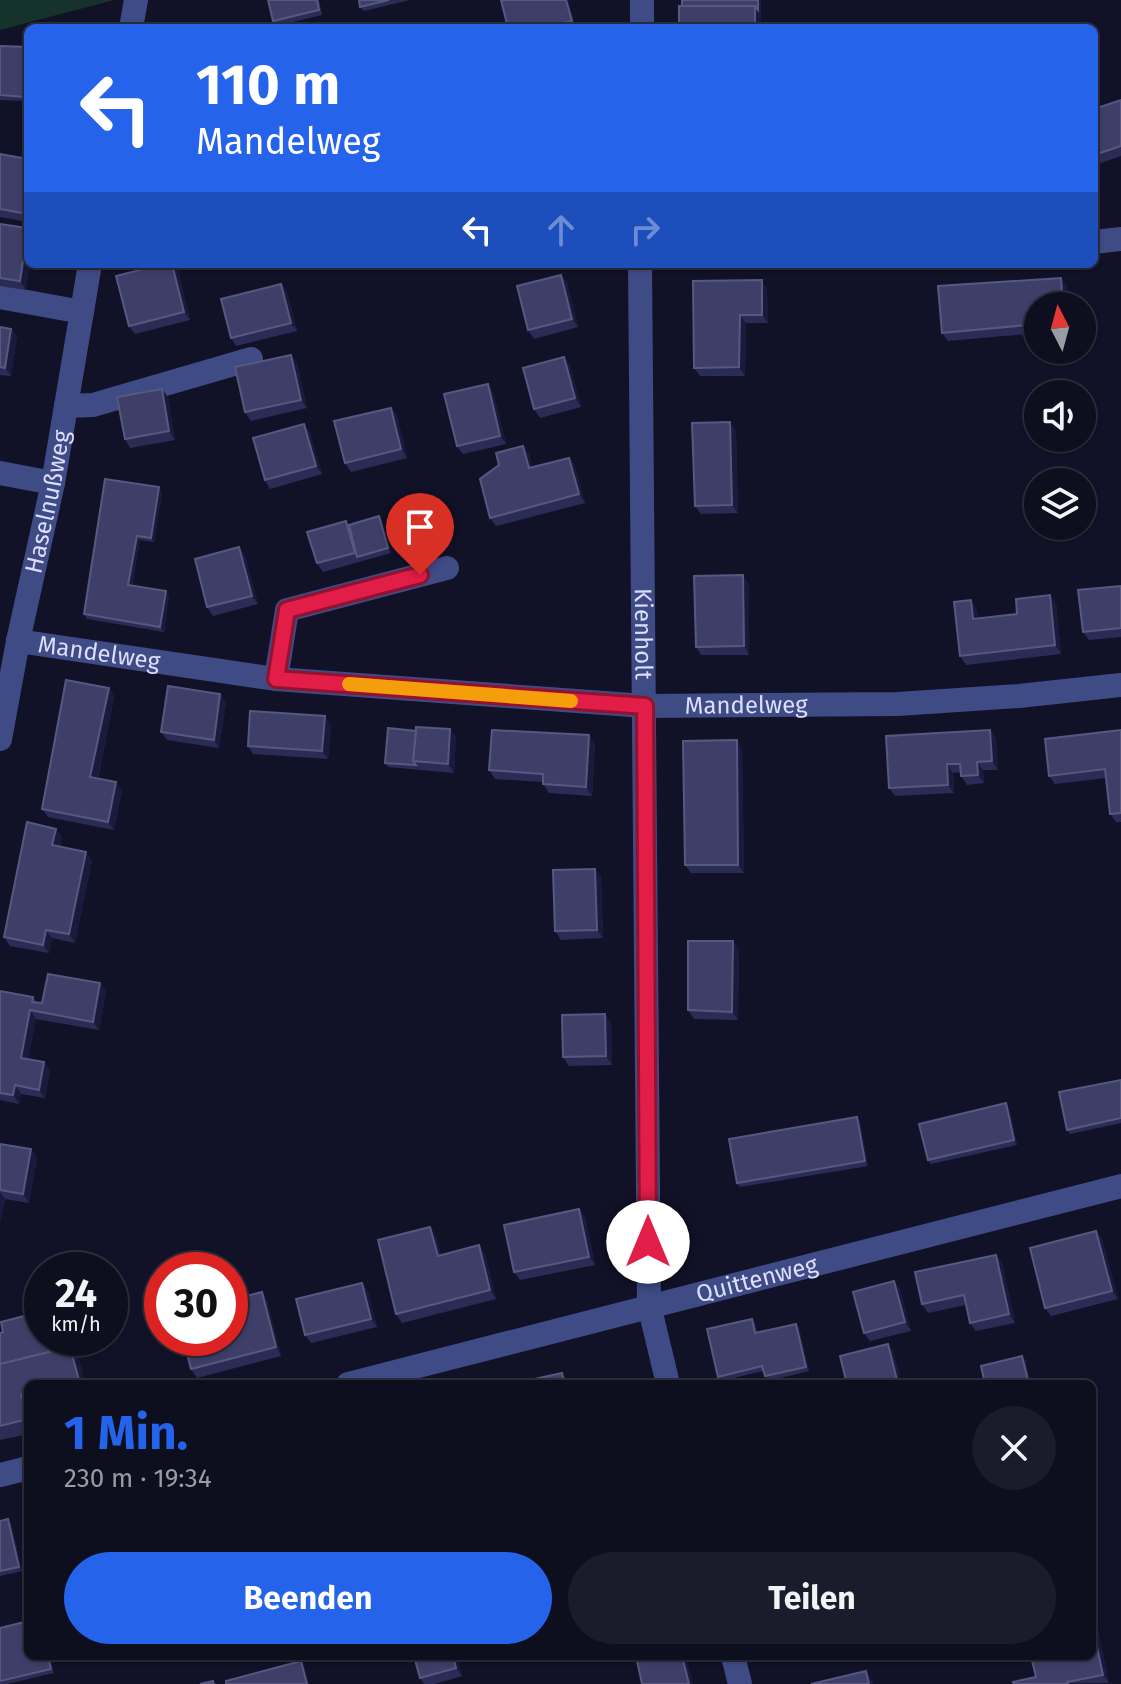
<!DOCTYPE html>
<html lang="de">
<meta charset="utf-8">
<style>
:root{--surface:#0d0e1e;--page:#1b1c2b;--text:#f1f3f6;--muted:#9a9ca4;--line:#2d2e3c;--accent:#2563eb}
body{margin:0;font-family:"Fira Sans",sans-serif;background:var(--page);color:var(--text);height:100vh;display:flex;flex-direction:column;font-size:30px;white-space:nowrap}
*{box-sizing:border-box;margin:0}
p{font-size:26px;color:var(--muted)}
.icon{flex:none;width:44px;height:44px;fill:none;stroke:currentColor;stroke-width:2;stroke-linecap:round;stroke-linejoin:round}
.map{position:relative;flex:1;overflow:hidden}
.drawer{position:absolute;left:24px;top:1380px;width:1072px;height:280px;display:flex;flex-direction:column;background:var(--surface);border-radius:12px;box-shadow:0 2px 6px #0004,0 0 0 2px var(--line)}
.drawer>*{flex:none}
.hud{position:absolute;left:24px;top:24px;width:1074px;height:244px;border-radius:12px;box-shadow:0 2px 6px #0004,0 0 0 2px var(--line);background:#2563eb;color:#fff;overflow:hidden}
.needle{width:52px;rotate:354deg}
.tools{position:absolute;left:1024px;top:292px;display:grid;gap:16px}
.tools a{display:grid;place-items:center;width:72px;height:72px;border-radius:50%;background:var(--surface);box-shadow:0 2px 6px #0004,0 0 0 2px var(--line);font-size:40px}
.speed{position:absolute;left:24px;top:1252px;display:flex;gap:16px;font-size:40px;font-weight:700;text-align:center}
.speed>*{display:grid;place-content:center;width:104px;height:104px;border-radius:50%;background:var(--surface);box-shadow:0 2px 6px #0004,0 0 0 2px var(--line);line-height:1}
.speed small{font-size:20px;font-weight:400}
.speed .limit{border:12px solid #d22;background:#fff;color:#111}
.pin{position:absolute;display:grid;place-items:center;width:68px;height:68px;color:#fff;margin:-82px -34px;border-radius:50% 50% 50% 0;rotate:-45deg;box-shadow:0 0 8px #0007}
.pin .icon{rotate:45deg}
.me{position:absolute;width:88px;margin:-44px;rotate:0deg;stroke-linejoin:round;filter:drop-shadow(0 0 6px #0008)}
.turn{display:flex;align-items:center;gap:28px;height:168px;padding:0 40px;font-size:36px}
.turn .icon{width:104px;height:104px;stroke-width:2.5}
.turn b{display:block;font-size:56px;line-height:68px}
.lanes{display:flex;align-items:center;height:76px;padding:0 40px;background:#0003;justify-content:center;gap:40px;direction:ltr}
.lanes .off{opacity:.35}
.round{display:grid;place-items:center;flex:none;width:84px;height:84px;border-radius:42px;background:var(--page)}
.summary{display:flex;align-items:center;justify-content:space-between;height:136px;padding:0 40px}
h1{font-size:48px;font-weight:700;line-height:60px;color:var(--accent)}
.button{display:flex;gap:16px;margin-top:auto;padding:16px 40px}
.button a{flex:1;height:92px;border-radius:48px;background:var(--accent);color:#fff;font-size:32px;font-weight:700;line-height:92px;text-align:center}
.button a+a{background:var(--page);color:var(--text)}
.map>svg:first-child{display:block}
.green{fill:#15322b}
.lines{fill:none;stroke-linecap:round;stroke-linejoin:round}
.minor{stroke:#3f4b85;stroke-width:24}
.wall{fill:#2b2c56}
.shaded-wall{fill:#191a3c}
.building{fill:#3e3f68;stroke:#57587f;stroke-width:2}
.route-casing{stroke:#92132f;stroke-width:20}
.route{stroke:#e11d48;stroke-width:14}
.slow{stroke:#f59e0b;stroke-width:14}
.labels{text-anchor:middle;dominant-baseline:central;stroke-width:6;stroke-linejoin:round;paint-order:stroke}
.street-label{font-size:24px;fill:#dbdefd;stroke:#111228}
</style>
<div class="map">
<svg width="1121" height="1684" viewBox="0 0 1121 1684">
<rect width="100%" height="100%" fill="#111228"/>
<!-- green -->
<path class="green" d="M0 0H114L0 30Z"/>
<g class="lines">
<!-- minor -->
<g class="minor">
<path d="M131 28 136 0"/>
<path d="M642 28V0"/>
<path d="M1094 242 1121 239"/>
<path id="s1" d="M640 264 649 1305 668 1384"/>
<path d="M0 297 82 312"/>
<path d="M66 406 93 405 251 359"/>
<path d="M0 473 53 483"/>
<path id="s2" d="M18 641 276 679 645 706 898 704 1019 696 1121 685"/>
<path d="M276 679 287 610 447 568"/>
<path id="s3" d="M0 739 18 641 53 483 90 264"/>
<path id="s4" d="M348 1384 1121 1186"/>
<path d="M0 1475 28 1468"/>
<path d="M733 1656 740 1684"/>
</g>
</g>
<!-- wall -->
<g class="wall">
<path d="M268 0H319L322 15 276 26 273 21Z"/>
<path d="M359 0H410L364 11 360 7Z"/>
<path d="M568 0 575 25 564 28H508Z"/>
<path d="M0 46 28 101 0 100Z"/>
<path d="M1121 100V156L1095 165 1094 109Z"/>
<path d="M0 154 28 159V222L0 217Z"/>
<path d="M0 224 26 290 0 286Z"/>
<path d="M164 264H173L178 271 190 320 135 334 129 326Z"/>
<path d="M561 275 567 283 578 327 534 339 528 330Z"/>
<path d="M693 281 767 289 768 323H746L745 376H700L694 368Z"/>
<path d="M281 284 287 292 297 331 236 346 231 338Z"/>
<path d="M1067 286 1069 306H1038V333L948 341 942 333Z"/>
<path d="M0 327 11 329 17 337 11 376 0 375Z"/>
<path d="M297 363 307 408 251 421 245 412Z"/>
<path d="M570 365 581 407 540 418 534 409Z"/>
<path d="M493 392 506 444 463 454 457 446Z"/>
<path d="M168 397 175 440 130 448 125 439Z"/>
<path d="M391 408 397 416 407 458 351 472 345 463Z"/>
<path d="M304 424 310 433 322 474 270 489 265 480Z"/>
<path d="M736 431 738 513 701 514 695 506Z"/>
<path d="M523 446 529 454 532 467 569 458 575 466 585 503 496 526 490 518Z"/>
<path d="M162 492 154 542 140 540 132 586 169 595 164 632 87 619 84 614Z"/>
<path d="M379 516 382 521 391 553 323 572 317 563 349 525Z"/>
<path d="M239 547 245 556 258 604 213 616 207 607Z"/>
<path d="M749 584V655H701L696 647Z"/>
<path d="M1121 586V637L1089 640 1083 632Z"/>
<path d="M1056 603 1061 654 966 665 960 656 977 609 978 619 1017 614Z"/>
<path d="M109 688 114 697 98 779 122 790 114 830 48 817 42 809Z"/>
<path d="M220 694 226 703 219 748 167 740 161 732Z"/>
<path d="M331 725 328 759 253 754 248 746Z"/>
<path d="M450 729 456 737 454 773 388 767 385 763 416 731Z"/>
<path d="M990 730 996 738 998 770H983L984 783 967 785 961 776V772L953 773 954 793 895 796 889 788Z"/>
<path d="M1121 730V822H1116L1110 814 1106 778 1055 784 1049 776Z"/>
<path d="M589 735 595 744 592 796 549 793 543 784V782L495 779 489 770Z"/>
<path d="M742 749 744 873H691L685 865Z"/>
<path d="M62 837 60 846 92 860 75 943 52 938 49 953 10 946 4 937Z"/>
<path d="M595 869 601 877 603 938 561 940 555 931Z"/>
<path d="M733 941 739 950 738 1020 694 1019 688 1010Z"/>
<path d="M100 983 106 992 99 1030 36 1019 28 1059 50 1070 45 1098 21 1094 19 1104 0 1100V991L33 997 37 1002 42 1003Z"/>
<path d="M605 1014 611 1023 612 1065 569 1066 563 1057Z"/>
<path d="M1121 1080V1123L1070 1134 1067 1130Z"/>
<path d="M1009 1107 1017 1145 931 1164 928 1160Z"/>
<path d="M860 1121 868 1166 740 1187 737 1183Z"/>
<path d="M0 1144 31 1149 37 1158 29 1203 5 1199 0 1223Z"/>
<path d="M585 1217 595 1265 520 1280 514 1272Z"/>
<path d="M1096 1231 1102 1239 1118 1299 1051 1316 1045 1308Z"/>
<path d="M436 1236 441 1255 479 1245 485 1254 496 1299 402 1323 396 1314Z"/>
<path d="M996 1255 1002 1263 1015 1323 976 1331 970 1323 966 1305 928 1313 922 1304Z"/>
<path d="M894 1281 900 1290 911 1331 870 1341 864 1333Z"/>
<path d="M362 1283 368 1292 377 1327 311 1343 305 1335Z"/>
<path d="M262 1292 267 1300 281 1356 197 1378 191 1369 230 1338Z"/>
<path d="M752 1319 755 1323 757 1333 799 1328 809 1371 768 1381 765 1376 763 1371 721 1381 718 1377Z"/>
<path d="M0 1333 49 1338 52 1351 70 1347 79 1359 85 1384H28V1434L0 1440Z"/>
<path d="M0 1521 11 1523 22 1571 0 1576Z"/>
<path d="M1097 1626 1109 1683 1014 1684 1036 1677Z"/>
<path d="M0 1628 28 1656H49L54 1673 7 1684H0Z"/>
<path d="M456 1656 462 1676 435 1684H424L420 1678Z"/>
</g>
<!-- shaded-wall -->
<g class="shaded-wall">
<path d="M566 0H568L575 25 572 21Z"/>
<path d="M758 0H761V28H755V6Z"/>
<path d="M28 47V101L25 97Z"/>
<path d="M1094 74 1097 94 1094 89Z"/>
<path d="M28 233V264H30L26 290 20 281Z"/>
<path d="M172 264 178 271 190 320 184 312Z"/>
<path d="M561 275 567 283 578 327 572 319Z"/>
<path d="M1061 278 1067 286 1069 306H1063Z"/>
<path d="M762 280 767 289 768 323 762 315Z"/>
<path d="M281 284 287 292 297 331 291 323Z"/>
<path d="M740 315 746 323 745 376 739 367Z"/>
<path d="M11 329 17 337 11 376 5 368Z"/>
<path d="M291 355 297 363 307 408 301 400Z"/>
<path d="M564 357 570 365 581 407 575 398Z"/>
<path d="M488 384 493 392 506 444 500 436Z"/>
<path d="M162 389 168 397 175 440 169 431Z"/>
<path d="M391 408 397 416 407 458 401 449Z"/>
<path d="M730 422 736 431 738 513 732 505Z"/>
<path d="M304 424 310 433 322 474 316 466Z"/>
<path d="M523 446 529 454 535 477 529 468Z"/>
<path d="M569 458 575 466 585 503 579 494Z"/>
<path d="M159 487 162 492 154 542 151 538Z"/>
<path d="M379 516 382 521 391 553 388 548Z"/>
<path d="M137 536 140 540 131 589 128 585Z"/>
<path d="M239 547 245 556 258 604 252 596Z"/>
<path d="M743 575 749 584V655L744 646Z"/>
<path d="M166 591 169 595 164 632 160 627Z"/>
<path d="M1050 595 1056 603 1061 654 1055 645Z"/>
<path d="M971 600 977 609 979 628 973 619Z"/>
<path d="M109 688 114 697 96 786 90 777Z"/>
<path d="M220 694 226 703 219 748 214 740Z"/>
<path d="M325 716 331 725 328 759 322 751Z"/>
<path d="M450 729 456 737 454 773 448 764Z"/>
<path d="M990 730 996 738 998 770 992 761Z"/>
<path d="M589 735 595 744 592 796 586 787Z"/>
<path d="M737 740 742 749 744 873 738 865Z"/>
<path d="M977 762 983 770 984 783 978 775Z"/>
<path d="M947 764 953 773 954 793 948 785Z"/>
<path d="M116 782 122 790 114 830 108 822Z"/>
<path d="M56 829 62 837 58 853 52 845Z"/>
<path d="M86 852 92 860 75 943 69 934Z"/>
<path d="M595 869 601 877 603 938 597 930Z"/>
<path d="M46 930 52 938 49 953 43 945Z"/>
<path d="M733 941 739 950 738 1020 732 1012Z"/>
<path d="M100 983 106 992 99 1030 93 1022Z"/>
<path d="M30 1010 36 1019 27 1066 21 1058Z"/>
<path d="M605 1014 611 1023 612 1065 606 1056Z"/>
<path d="M44 1062 50 1070 45 1098 39 1090Z"/>
<path d="M15 1085 21 1094 19 1104 13 1095Z"/>
<path d="M1006 1103 1009 1107 1017 1145 1014 1140Z"/>
<path d="M857 1117 860 1121 868 1166 865 1161Z"/>
<path d="M31 1149 37 1158 29 1203 23 1194Z"/>
<path d="M0 1192 5 1199 0 1223Z"/>
<path d="M579 1209 585 1217 595 1265 589 1257Z"/>
<path d="M430 1227 436 1236 443 1264 438 1256Z"/>
<path d="M1096 1231 1102 1239 1118 1299 1112 1291Z"/>
<path d="M479 1245 485 1254 496 1299 490 1290Z"/>
<path d="M996 1255 1002 1263 1015 1323 1009 1314Z"/>
<path d="M894 1281 900 1290 911 1331 905 1322Z"/>
<path d="M362 1283 368 1292 377 1327 371 1319Z"/>
<path d="M262 1292 267 1300 281 1356 276 1347Z"/>
<path d="M796 1324 799 1328 809 1371 806 1367Z"/>
<path d="M45 1338H49L56 1365 50 1356Z"/>
<path d="M888 1344 894 1352 902 1384H898Z"/>
<path d="M70 1347 79 1359 85 1384H82L79 1380Z"/>
<path d="M1022 1356 1026 1360 1031 1384H1029Z"/>
<path d="M562 1373 568 1382 569 1384H565Z"/>
<path d="M21 1395 28 1404V1420Z"/>
<path d="M8 1519 11 1523 22 1571 19 1567Z"/>
<path d="M1092 1619 1097 1626 1109 1683 1103 1675Z"/>
<path d="M48 1656H49L54 1673 51 1669Z"/>
<path d="M453 1656H456L462 1676 456 1668Z"/>
<path d="M682 1656H686L693 1684H689Z"/>
<path d="M301 1661 304 1665 309 1684H307Z"/>
<path d="M866 1671 872 1680 873 1684H869Z"/>
</g>
<!-- building -->
<g class="building">
<path d="M268 0H317L319 10 273 21Z"/>
<path d="M359 0H389L360 7Z"/>
<path d="M501 0H566L572 21 545 28H508Z"/>
<path d="M682 0H758V10L755 6H682Z"/>
<rect x="679" y="6" width="76" height="22"/>
<path d="M0 46 28 47 25 97 0 95Z"/>
<path d="M1121 100V146L1094 155V109Z"/>
<path d="M0 154 28 159V214L0 209Z"/>
<path d="M0 224 28 228 20 281 0 278Z"/>
<path d="M164 264H172L184 312 129 326 116 276Z"/>
<path d="M561 275 572 319 528 330 517 286Z"/>
<path d="M1061 278 1063 306H1038V324L942 333 938 286Z"/>
<path d="M762 280V315H740L739 367 694 368 693 281Z"/>
<path d="M281 284 291 323 231 338 221 299Z"/>
<path d="M0 327 11 329 5 368 0 367Z"/>
<path d="M291 355 301 400 245 412 235 367Z"/>
<path d="M564 357 575 398 534 409 523 368Z"/>
<path d="M488 384 500 436 457 446 444 394Z"/>
<path d="M162 389 169 431 125 439 117 397Z"/>
<path d="M391 408 401 449 345 463 334 421Z"/>
<path d="M730 422 732 505 695 506 692 423Z"/>
<path d="M304 424 316 466 265 480 253 438Z"/>
<path d="M523 446 529 468 569 458 579 494 490 518 480 479 499 465 496 453Z"/>
<path d="M105 479 159 487 151 538 137 536 128 585 166 591 160 627 84 614Z"/>
<path d="M379 516 388 548 357 557 349 525Z"/>
<path d="M346 521 355 553 317 563 307 532Z"/>
<path d="M239 547 252 596 207 607 195 559Z"/>
<path d="M743 575 744 646 696 647 694 576Z"/>
<path d="M1121 586V628L1083 632 1078 590Z"/>
<path d="M1050 595 1055 645 960 656 954 602 971 600 973 619 1017 614 1016 599Z"/>
<path d="M66 680 109 688 90 777 116 782 108 822 42 809Z"/>
<path d="M168 686 220 694 214 740 161 732Z"/>
<path d="M250 711 325 716 322 751 248 746Z"/>
<path d="M416 727 450 729 448 764 413 761Z"/>
<path d="M388 728 416 731 413 761 416 765 385 763Z"/>
<path d="M492 730 589 735 586 787 543 784V774L489 770Z"/>
<path d="M990 730 992 761 977 762 978 775 961 776 960 764H947L948 785 889 788 886 736Z"/>
<path d="M1121 730V813L1110 814 1105 769 1049 776 1045 739Z"/>
<path d="M737 740 738 865H685L683 741Z"/>
<path d="M27 822 56 829 52 845 86 852 69 934 46 930 43 945 4 937Z"/>
<path d="M595 869 597 930 555 931 553 870Z"/>
<path d="M688 941H733L732 1012 688 1010Z"/>
<path d="M48 974 100 983 93 1022 30 1010 21 1058 44 1062 39 1090 15 1085 13 1095 0 1093V991L33 997 32 1002 42 1003Z"/>
<path d="M605 1014 606 1056 563 1057 562 1015Z"/>
<path d="M1121 1080V1118L1067 1130 1059 1092Z"/>
<path d="M1006 1103 1014 1140 928 1160 919 1124Z"/>
<path d="M857 1117 865 1161 737 1183 729 1139Z"/>
<path d="M0 1144 31 1149 23 1194 0 1190Z"/>
<path d="M579 1209 589 1257 514 1272 504 1225Z"/>
<path d="M430 1227 438 1256 479 1245 490 1290 396 1314 378 1240Z"/>
<path d="M1096 1231 1112 1291 1045 1308 1030 1248Z"/>
<path d="M996 1255 1009 1314 970 1323 964 1295 922 1304 915 1272Z"/>
<path d="M894 1281 905 1322 864 1333 853 1292Z"/>
<path d="M362 1283 371 1319 305 1335 296 1299Z"/>
<path d="M262 1292 276 1347 191 1369 183 1338H230V1300Z"/>
<path d="M39 1312 42 1325V1338H45L49 1352 0 1364V1333L3 1332 1 1322Z"/>
<path d="M752 1319 755 1333 796 1324 806 1367 765 1376 762 1366 718 1377 707 1329Z"/>
<path d="M888 1344 898 1384H847L840 1356Z"/>
<path d="M70 1347 79 1380 64 1384H28V1393L21 1395 28 1419 0 1426V1364Z"/>
<path d="M1022 1356 1029 1384H985L981 1366Z"/>
<path d="M562 1373 565 1384H486L510 1379 512 1384Z"/>
<path d="M8 1519 19 1567 0 1571V1521Z"/>
<path d="M28 1621V1656H48L51 1669 0 1681V1628Z"/>
<path d="M1092 1623 1103 1675 1067 1682 1068 1684H1014L1013 1682 1036 1677 1031 1656H1092Z"/>
<path d="M414 1656H453L456 1668 420 1678Z"/>
<path d="M636 1656H682L689 1684H642Z"/>
<path d="M301 1661 307 1684H226V1681Z"/>
<path d="M866 1671 869 1684H811Z"/>
<path d="M213 1681 214 1684H200Z"/>
</g>
<g class="lines">
<defs>
<path id="route" d="M420 575 287 610 276 679 645 706 648 1242"/>
</defs>
<!-- route casing -->
<use href="#route" class="route-casing"/>
<!-- route -->
<use href="#route" class="route"/>
<!-- slow -->
<path class="slow" d="M349 684 571 701"/>
</g>
<g class="labels">
<!-- street labels -->
<g class="street-label">
<text stroke="none"><textPath href="#s3" startOffset="242">Haselnußweg</textPath></text>
<text stroke="none"><textPath href="#s1" startOffset="370">Kienholt</textPath></text>
<text stroke="none"><textPath href="#s2" startOffset="82">Mandelweg</textPath></text>
<text stroke="none"><textPath href="#s2" startOffset="732">Mandelweg</textPath></text>
<text stroke="none"><textPath href="#s4" startOffset="422">Quittenweg</textPath></text>
</g>
</g>
</svg>
<div class="tools">
<a><svg class="needle" viewBox="-14 -14 28 28"><path d="M0-13l5 13h-10z" fill="#e53935"/><path d="M0 13l5-13h-10z" fill="#9a9ca4"/></svg></a>
<a><svg class="icon" aria-label="sound" viewBox="0 0 24 24"><path d="M4 9h4l5-4v14l-5-4H4zM17 9q2 3 0 6"/></svg></a>
<a><svg class="icon" aria-label="layers" viewBox="0 0 24 24"><path d="M12 4l9 5-9 5-9-5zM3 14l9 5 9-5"/></svg></a>
</div>
<div class="speed"><div>24<small>km/h</small></div><div class="limit">30</div></div>
<div class="pin" style="left:420px;top:575px;background:#d93025"><svg class="icon" aria-label="arrive" viewBox="0 0 24 24"><path d="M6 21V4h12l-3 4 3 4H6"/></svg></div>
<svg class="me" style="left:648px;top:1242px" viewBox="-20 -20 40 40"><circle r="19" fill="#fff"/><path d="M0-13L10 11 0 6-10 11z" fill="#e11d48"/></svg>
<div class="hud">
<div class="turn"><svg class="icon" aria-label="left" viewBox="0 0 24 24"><path d="M17 20v-9H6M10 6l-5 5 5 5"/></svg><div><b>110 m</b>Mandelweg</div></div>
<div class="lanes"><svg class="icon" aria-label="left" viewBox="0 0 24 24"><path d="M17 20v-9H6M10 6l-5 5 5 5"/></svg><svg class="icon off" aria-label="ahead" viewBox="0 0 24 24"><path d="M12 20V5M6 11l6-6 6 6"/></svg><svg class="icon off" aria-label="right" viewBox="0 0 24 24"><path d="M7 20v-9h11M14 6l5 5-5 5"/></svg></div>
</div>
<section class="drawer">
<div class="summary"><div><h1>1 Min.</h1><p>230 m · 19:34</p></div><a class="round"><svg class="icon" aria-label="close" viewBox="0 0 24 24"><path d="M6 6l12 12M18 6L6 18"/></svg></a></div>
<div class="button"><a>Beenden</a><a>Teilen</a></div>
</section>
</div>
